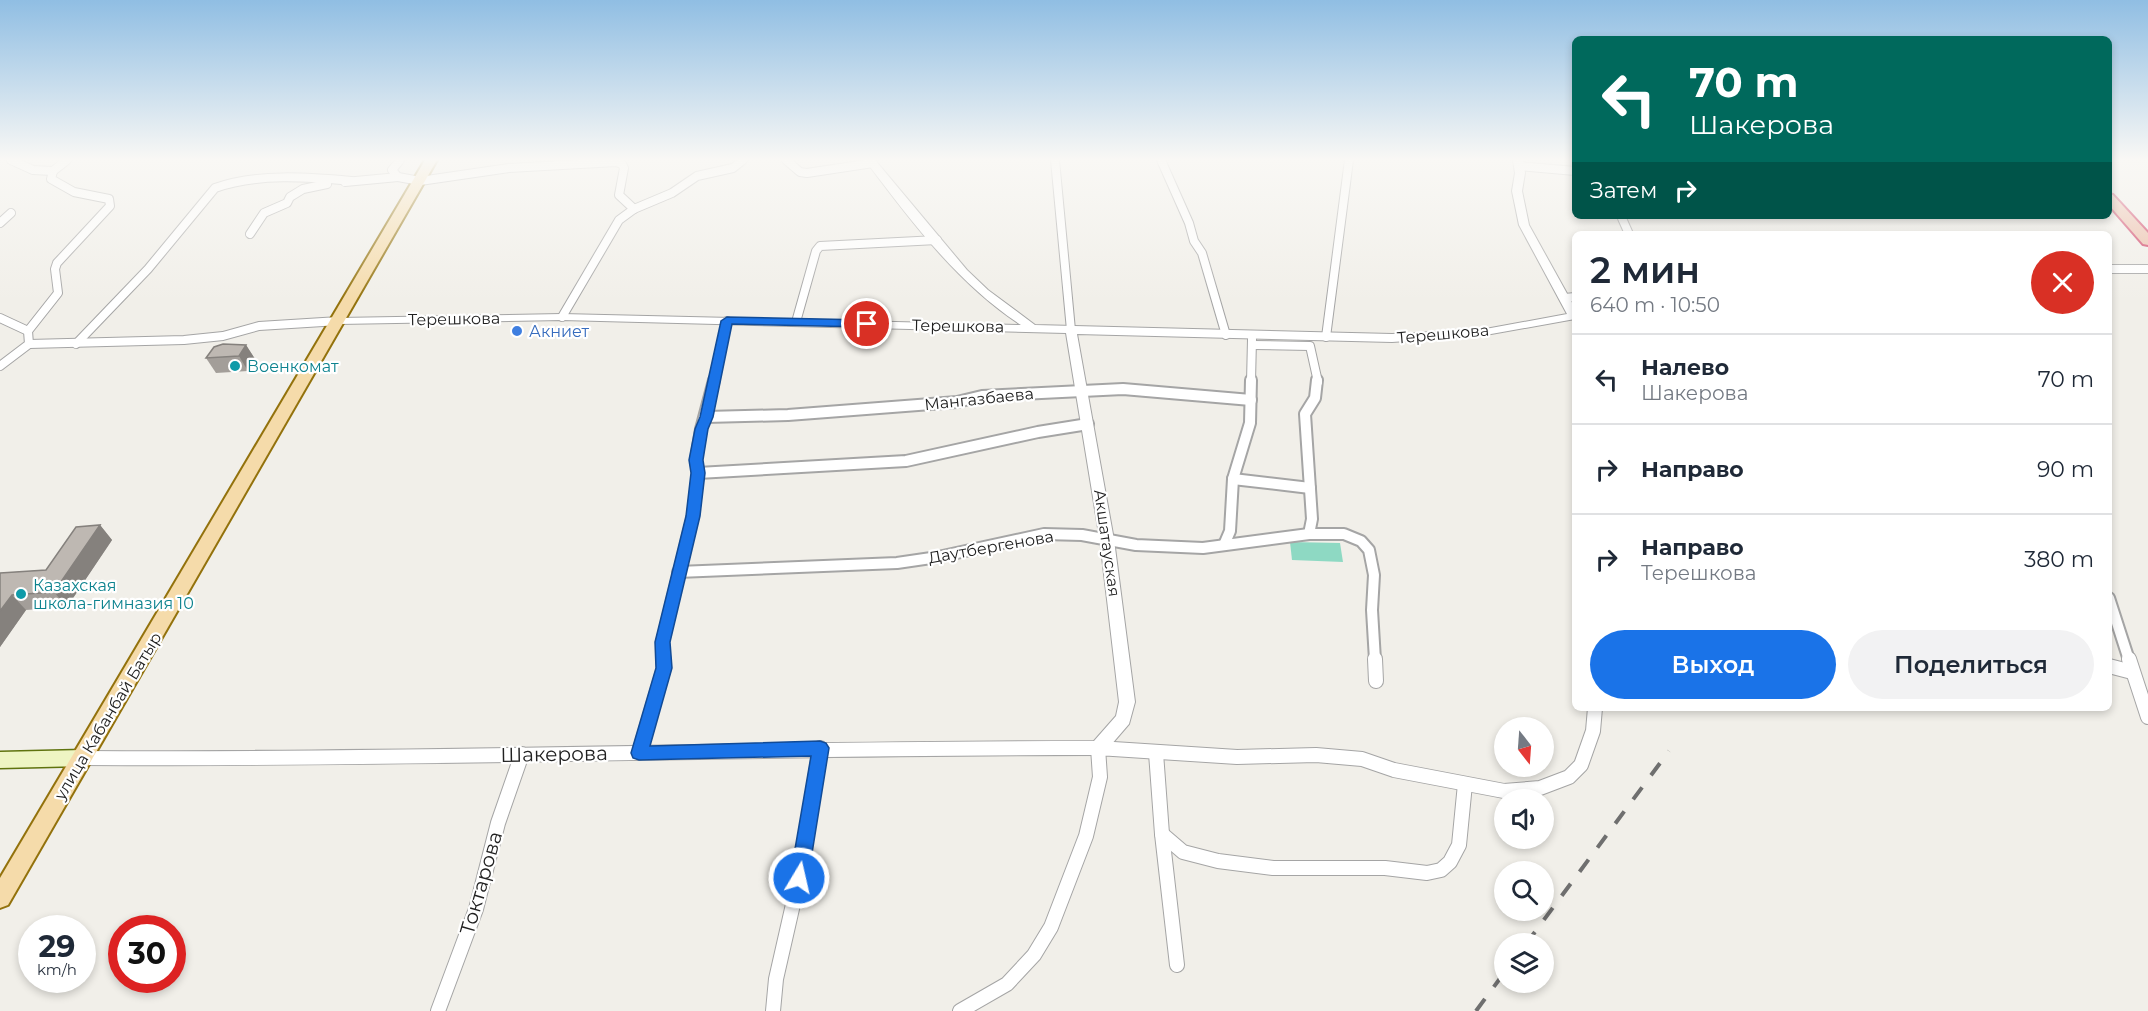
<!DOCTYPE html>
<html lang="ru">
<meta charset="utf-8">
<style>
:root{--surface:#fff;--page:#f2f2f3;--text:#1f2937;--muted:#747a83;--line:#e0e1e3;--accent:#1a73e8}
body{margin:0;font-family:Montserrat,sans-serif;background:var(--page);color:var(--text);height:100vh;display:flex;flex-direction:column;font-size:22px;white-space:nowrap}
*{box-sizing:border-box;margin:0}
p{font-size:20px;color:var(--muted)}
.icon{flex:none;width:33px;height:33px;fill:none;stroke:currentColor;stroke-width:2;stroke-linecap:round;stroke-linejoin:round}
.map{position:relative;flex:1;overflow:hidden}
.side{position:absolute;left:1572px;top:231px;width:540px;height:480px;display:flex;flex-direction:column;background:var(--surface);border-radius:9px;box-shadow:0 3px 9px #0003}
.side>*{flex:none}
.banner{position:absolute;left:1572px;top:36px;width:540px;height:183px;border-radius:9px;box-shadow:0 3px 9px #0003;background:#00695c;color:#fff;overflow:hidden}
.needle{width:39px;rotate:163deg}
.tools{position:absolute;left:1494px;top:717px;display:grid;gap:12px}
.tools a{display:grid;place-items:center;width:60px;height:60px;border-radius:50%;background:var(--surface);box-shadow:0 3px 9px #0003;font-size:30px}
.speed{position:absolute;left:18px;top:915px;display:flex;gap:12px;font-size:30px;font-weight:700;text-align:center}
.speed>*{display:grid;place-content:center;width:78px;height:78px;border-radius:50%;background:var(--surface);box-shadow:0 3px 9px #0003;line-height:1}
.speed small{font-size:15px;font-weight:400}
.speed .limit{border:9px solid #d22;background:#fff;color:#111}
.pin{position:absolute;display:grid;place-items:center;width:51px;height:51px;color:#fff;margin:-26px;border:3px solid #fff;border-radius:50%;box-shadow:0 2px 6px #0007}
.me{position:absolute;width:66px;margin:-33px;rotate:9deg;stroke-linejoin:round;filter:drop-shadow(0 0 4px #0008)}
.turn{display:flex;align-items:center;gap:21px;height:126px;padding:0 18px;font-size:27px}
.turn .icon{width:78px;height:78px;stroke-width:2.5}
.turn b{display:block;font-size:42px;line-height:51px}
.then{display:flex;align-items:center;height:57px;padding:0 18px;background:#0003;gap:12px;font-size:22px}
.round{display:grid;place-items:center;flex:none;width:63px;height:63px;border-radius:32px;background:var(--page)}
.overview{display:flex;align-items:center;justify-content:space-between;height:102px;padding:0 18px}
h1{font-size:36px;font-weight:600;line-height:45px}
.primary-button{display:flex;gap:12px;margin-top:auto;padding:12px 18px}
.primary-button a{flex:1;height:69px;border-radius:36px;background:var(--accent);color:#fff;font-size:24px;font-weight:600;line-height:69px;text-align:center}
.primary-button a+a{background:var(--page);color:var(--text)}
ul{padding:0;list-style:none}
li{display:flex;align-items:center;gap:18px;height:90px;padding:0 18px;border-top:2px solid var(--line)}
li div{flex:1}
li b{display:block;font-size:22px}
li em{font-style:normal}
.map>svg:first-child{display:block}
.pitch{fill:#8ed9c3}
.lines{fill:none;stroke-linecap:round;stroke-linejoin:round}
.minor-far2-casing{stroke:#a5a5a5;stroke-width:10}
.minor-far1-casing{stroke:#a5a5a5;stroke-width:14}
.minor-casing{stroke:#a5a5a5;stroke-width:16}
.tertiary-casing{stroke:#a5a5a5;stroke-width:2}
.secondary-casing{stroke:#5f730e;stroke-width:3}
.primary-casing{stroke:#93720c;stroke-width:4}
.trunk-casing{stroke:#ce375d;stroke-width:4}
.minor-far2{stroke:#fff;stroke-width:8}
.minor-far1{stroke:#fff;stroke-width:10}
.minor{stroke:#fff;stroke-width:14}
.tertiary{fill:#fff;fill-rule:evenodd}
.secondary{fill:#eef5c3;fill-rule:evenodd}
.primary{fill:#f5dbaa;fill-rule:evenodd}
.trunk{fill:#ebbaa4;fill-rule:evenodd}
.rail{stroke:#6f6f6f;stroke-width:4;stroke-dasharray:15 15;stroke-linecap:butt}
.wall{fill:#a39e99}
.shaded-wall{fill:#85817d}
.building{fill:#beb8b2;stroke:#85817d;stroke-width:1.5}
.route{fill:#1a73e8;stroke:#114b97;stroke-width:1.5}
.shop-dot{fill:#3f7fe0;stroke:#fff;stroke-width:2}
.culture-dot{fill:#0f9aa8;stroke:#fff;stroke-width:2}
.labels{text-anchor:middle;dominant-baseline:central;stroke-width:4.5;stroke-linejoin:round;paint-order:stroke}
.street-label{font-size:16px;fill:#212121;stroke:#fff}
.shop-label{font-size:16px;fill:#366cbe;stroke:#fff;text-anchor:start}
.culture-label{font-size:16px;fill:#0d838f;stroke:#fff;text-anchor:start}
.near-street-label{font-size:20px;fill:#212121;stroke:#fff}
</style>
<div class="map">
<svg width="2148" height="1011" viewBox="0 0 2148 1011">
<rect width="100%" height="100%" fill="#f1efe9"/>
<!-- pitch -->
<path class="pitch" d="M1290 542 1340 543 1343 562 1292 560Z"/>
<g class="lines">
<defs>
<g id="minor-far2">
<path d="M11 160 33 170 53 171"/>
<path d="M400 160 392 170 398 177 420 181 509 168 616 162 622 164 624 168 619 195 634 209"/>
<path d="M786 160 800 172 807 173 873 163"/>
<path d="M1055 160 1071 330"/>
<path d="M1161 160 1189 223 1194 241 1202 253 1226 335"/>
<path d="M1519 166 1575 171"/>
<path d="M53 171 67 160"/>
<path d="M345 182 398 177"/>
<path d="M1621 216 1629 234"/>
<path d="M0 223 11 213"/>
<path d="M250 234 264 213 287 203 290 197 303 189 327 184"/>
<path d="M2109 269H2148"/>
<path d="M1565 298 1575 297"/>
<path d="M562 317 619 220 634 209 672 193 697 176 733 168 743 160"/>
<path d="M0 318 28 331"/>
<path d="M796 322 816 251 820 246 937 240"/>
<path d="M1326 337 1349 160"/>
<path d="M29 344 184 340 223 336 259 326 339 321"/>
<path d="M76 344 148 269 215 188C257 173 308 177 351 181"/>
<path d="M1253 345 1310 346 1318 382"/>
<path d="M0 366 29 344 28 331 58 293 55 269 57 263 110 206 109 199 74 192 51 179 53 171"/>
<path d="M714 382 727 321"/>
<path d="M1251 382 1252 339"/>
</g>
<g id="minor-far1">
<path d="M706 417 788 415 957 402 982 396 1123 389 1251 400"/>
<path d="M698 473 906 461 1038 432 1088 424"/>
<path d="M1233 479 1310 488"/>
<path d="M1309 534 1312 519 1305 414 1315 398 1317 380"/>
<path d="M1224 545 1230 531 1233 479 1250 423 1251 380"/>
<path d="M678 572 897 563 938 557 1044 534 1082 535 1136 545 1203 548 1309 534H1344L1361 541 1369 550 1374 575 1372 610 1375 660"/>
<path d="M2109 598 2129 660"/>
<path d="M663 660 662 642 693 516 698 473 696 460 701 429 714 380"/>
</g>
<g id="minor">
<path d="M1375 659 1376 681"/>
<path d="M2129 659 2148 717"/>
<path d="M2109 666 2132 672"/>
<path d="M639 753 664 668 663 659"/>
<path d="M1156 753 1162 834 1177 965"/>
<path d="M1162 834 1183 852 1218 861 1273 868H1385L1427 873 1441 870 1450 862 1459 845 1465 784"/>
<path d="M438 1011 476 909 498 823 522 754"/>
<path d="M773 1011 776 979 799 878 820 748"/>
<path d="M960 1011 1007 984 1034 955 1051 927 1086 836 1100 777 1098 748 1237 757 1316 755 1362 759 1394 770 1504 791 1540 788 1569 777 1581 765 1593 731 1595 708"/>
</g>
<path id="tertiary" d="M865 160H875L967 270 988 290 1035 325 1392 334 1480 330 1567 314 1519 225 1512 191 1515 173 1513 160H1523L1525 173 1522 191 1529 225 1575 308V319L1480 336 1392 342 1077 334 1114 540 1135 702 1129 724 1104 753 1098 755C760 755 421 767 83 765L77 763 75 758 77 753 83 751C420 753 757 741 1094 741L1116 716 1119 702 1100 540 1066 333 562 320 339 324 333 321 339 318 562 314 1021 325C958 284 910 220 865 160Z"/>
<path id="secondary" d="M83 750 89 752 92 758 89 764 83 766 0 768V752Z"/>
<path id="primary" d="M425 160H437L8 905 0 908V878Z"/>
<path id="trunk" d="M2109 194 2113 195 2148 233V245L2143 244 2109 205Z"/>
</defs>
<!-- minor-far2 casing -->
<use href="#minor-far2" class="minor-far2-casing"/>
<!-- minor-far1 casing -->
<use href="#minor-far1" class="minor-far1-casing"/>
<!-- minor casing -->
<use href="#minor" class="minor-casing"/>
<!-- tertiary casing -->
<use href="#tertiary" class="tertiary-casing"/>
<!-- secondary casing -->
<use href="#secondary" class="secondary-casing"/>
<!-- primary casing -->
<use href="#primary" class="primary-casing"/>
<!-- trunk casing -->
<use href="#trunk" class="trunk-casing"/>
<!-- minor-far2 -->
<use href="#minor-far2" class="minor-far2"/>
<!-- minor-far1 -->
<use href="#minor-far1" class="minor-far1"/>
<!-- minor -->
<use href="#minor" class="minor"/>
<!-- tertiary -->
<use href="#tertiary" class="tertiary"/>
<!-- secondary -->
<use href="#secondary" class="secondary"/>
<!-- primary -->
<use href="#primary" class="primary"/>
<!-- trunk -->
<use href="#trunk" class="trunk"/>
<!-- rail -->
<g class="rail">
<path d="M1526 944 1669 751"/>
<path d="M1476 1011 1504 973"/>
</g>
</g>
<!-- wall -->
<g class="wall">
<path d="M246 345 255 359 248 371 216 373 206 358Z"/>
<path d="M100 525 112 540 67 607 26 610 0 647V573L46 570Z"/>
</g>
<!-- shaded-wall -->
<g class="shaded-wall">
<path d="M246 345 255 359 248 371 239 356Z"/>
<path d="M100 525 112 540 67 607 54 592Z"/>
<path d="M12 595 26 610 0 647V611Z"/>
</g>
<!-- building -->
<g class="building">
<path d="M223 344 246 345 239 356 206 358 214 347Z"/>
<path d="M100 525 54 592 12 595 0 611V573L46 570 76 527Z"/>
</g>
<!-- sky -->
<linearGradient id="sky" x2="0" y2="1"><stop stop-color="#90bee3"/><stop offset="0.53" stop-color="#f9f8f5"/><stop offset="1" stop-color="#f9f8f5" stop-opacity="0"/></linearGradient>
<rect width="2148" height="301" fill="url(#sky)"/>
<!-- route -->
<path class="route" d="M727 317 867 320 872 324 867 327 732 324 713 417 708 429 703 460 705 473 700 516 670 642 672 668 650 746 820 741 826 743 829 748 808 878 805 884 799 887 792 884 790 878 811 756 639 760 633 758 631 753 656 668 655 642 686 516 691 473 689 460 695 429 700 417 721 321Z"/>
<!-- markers -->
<circle class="shop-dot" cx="517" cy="331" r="6"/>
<g class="culture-dot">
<circle cx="235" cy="366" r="6"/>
<circle cx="21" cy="594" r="6"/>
</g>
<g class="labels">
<!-- street labels -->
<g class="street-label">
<text transform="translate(454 319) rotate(-1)">Терешкова</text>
<text transform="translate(958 326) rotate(1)">Терешкова</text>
<text transform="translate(1443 334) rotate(-5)">Терешкова</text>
<text transform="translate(979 399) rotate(-6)">Мангазбаева</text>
<text transform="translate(1107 543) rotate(82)">Акшатауская</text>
<text transform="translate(991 547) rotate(-10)">Даутбергенова</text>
<text transform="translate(108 716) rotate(-59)">улица Кабанбай Батыр</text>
</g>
<!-- shop labels -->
<g class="shop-label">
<text x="529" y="331">Акниет</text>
</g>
<!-- culture labels -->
<g class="culture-label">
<text x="247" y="366">Военкомат</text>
<text x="33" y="585">Казахская<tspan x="33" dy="18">школа-гимназия 10</tspan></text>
</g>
<!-- near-street labels -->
<g class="near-street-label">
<text transform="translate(554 754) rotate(-1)">Шакерова</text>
<text transform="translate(481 883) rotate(-74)">Токтарова</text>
</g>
</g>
</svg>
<div class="tools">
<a><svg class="needle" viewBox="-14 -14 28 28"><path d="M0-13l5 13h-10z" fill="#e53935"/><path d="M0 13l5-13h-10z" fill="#747a83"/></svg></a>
<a><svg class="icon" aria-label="sound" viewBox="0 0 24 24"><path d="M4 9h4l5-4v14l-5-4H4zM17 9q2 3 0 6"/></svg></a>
<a><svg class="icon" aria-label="search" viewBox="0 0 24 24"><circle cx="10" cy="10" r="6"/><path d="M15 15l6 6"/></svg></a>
<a><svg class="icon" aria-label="layers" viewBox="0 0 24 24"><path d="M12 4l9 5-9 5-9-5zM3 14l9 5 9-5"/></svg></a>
</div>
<div class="speed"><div>29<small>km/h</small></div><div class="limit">30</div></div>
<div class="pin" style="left:867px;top:324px;background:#d93025"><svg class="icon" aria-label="arrive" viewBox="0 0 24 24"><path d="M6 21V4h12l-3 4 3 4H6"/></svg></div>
<svg class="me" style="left:799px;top:878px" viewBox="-20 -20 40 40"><circle r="17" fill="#1a73e8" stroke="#fff" stroke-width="3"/><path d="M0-11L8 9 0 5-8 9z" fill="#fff"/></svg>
<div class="banner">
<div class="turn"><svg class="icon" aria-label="left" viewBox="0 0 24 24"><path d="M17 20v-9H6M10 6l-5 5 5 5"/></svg><div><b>70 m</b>Шакерова</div></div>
<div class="then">Затем<svg class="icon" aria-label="right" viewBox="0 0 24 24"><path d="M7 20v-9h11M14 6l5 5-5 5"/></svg></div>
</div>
<section class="side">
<div class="overview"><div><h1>2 мин</h1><p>640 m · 10:50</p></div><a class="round" style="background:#d93025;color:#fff"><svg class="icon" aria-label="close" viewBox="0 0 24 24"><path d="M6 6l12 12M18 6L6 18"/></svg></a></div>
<ul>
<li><svg class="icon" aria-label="left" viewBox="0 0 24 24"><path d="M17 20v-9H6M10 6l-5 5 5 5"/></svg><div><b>Налево</b><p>Шакерова</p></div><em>70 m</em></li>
<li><svg class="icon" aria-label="right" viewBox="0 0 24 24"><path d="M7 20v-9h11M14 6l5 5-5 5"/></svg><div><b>Направо</b></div><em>90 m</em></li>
<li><svg class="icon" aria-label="right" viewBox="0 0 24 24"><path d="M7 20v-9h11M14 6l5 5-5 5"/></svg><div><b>Направо</b><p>Терешкова</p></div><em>380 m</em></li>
</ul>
<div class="primary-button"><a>Выход</a><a>Поделиться</a></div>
</section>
</div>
